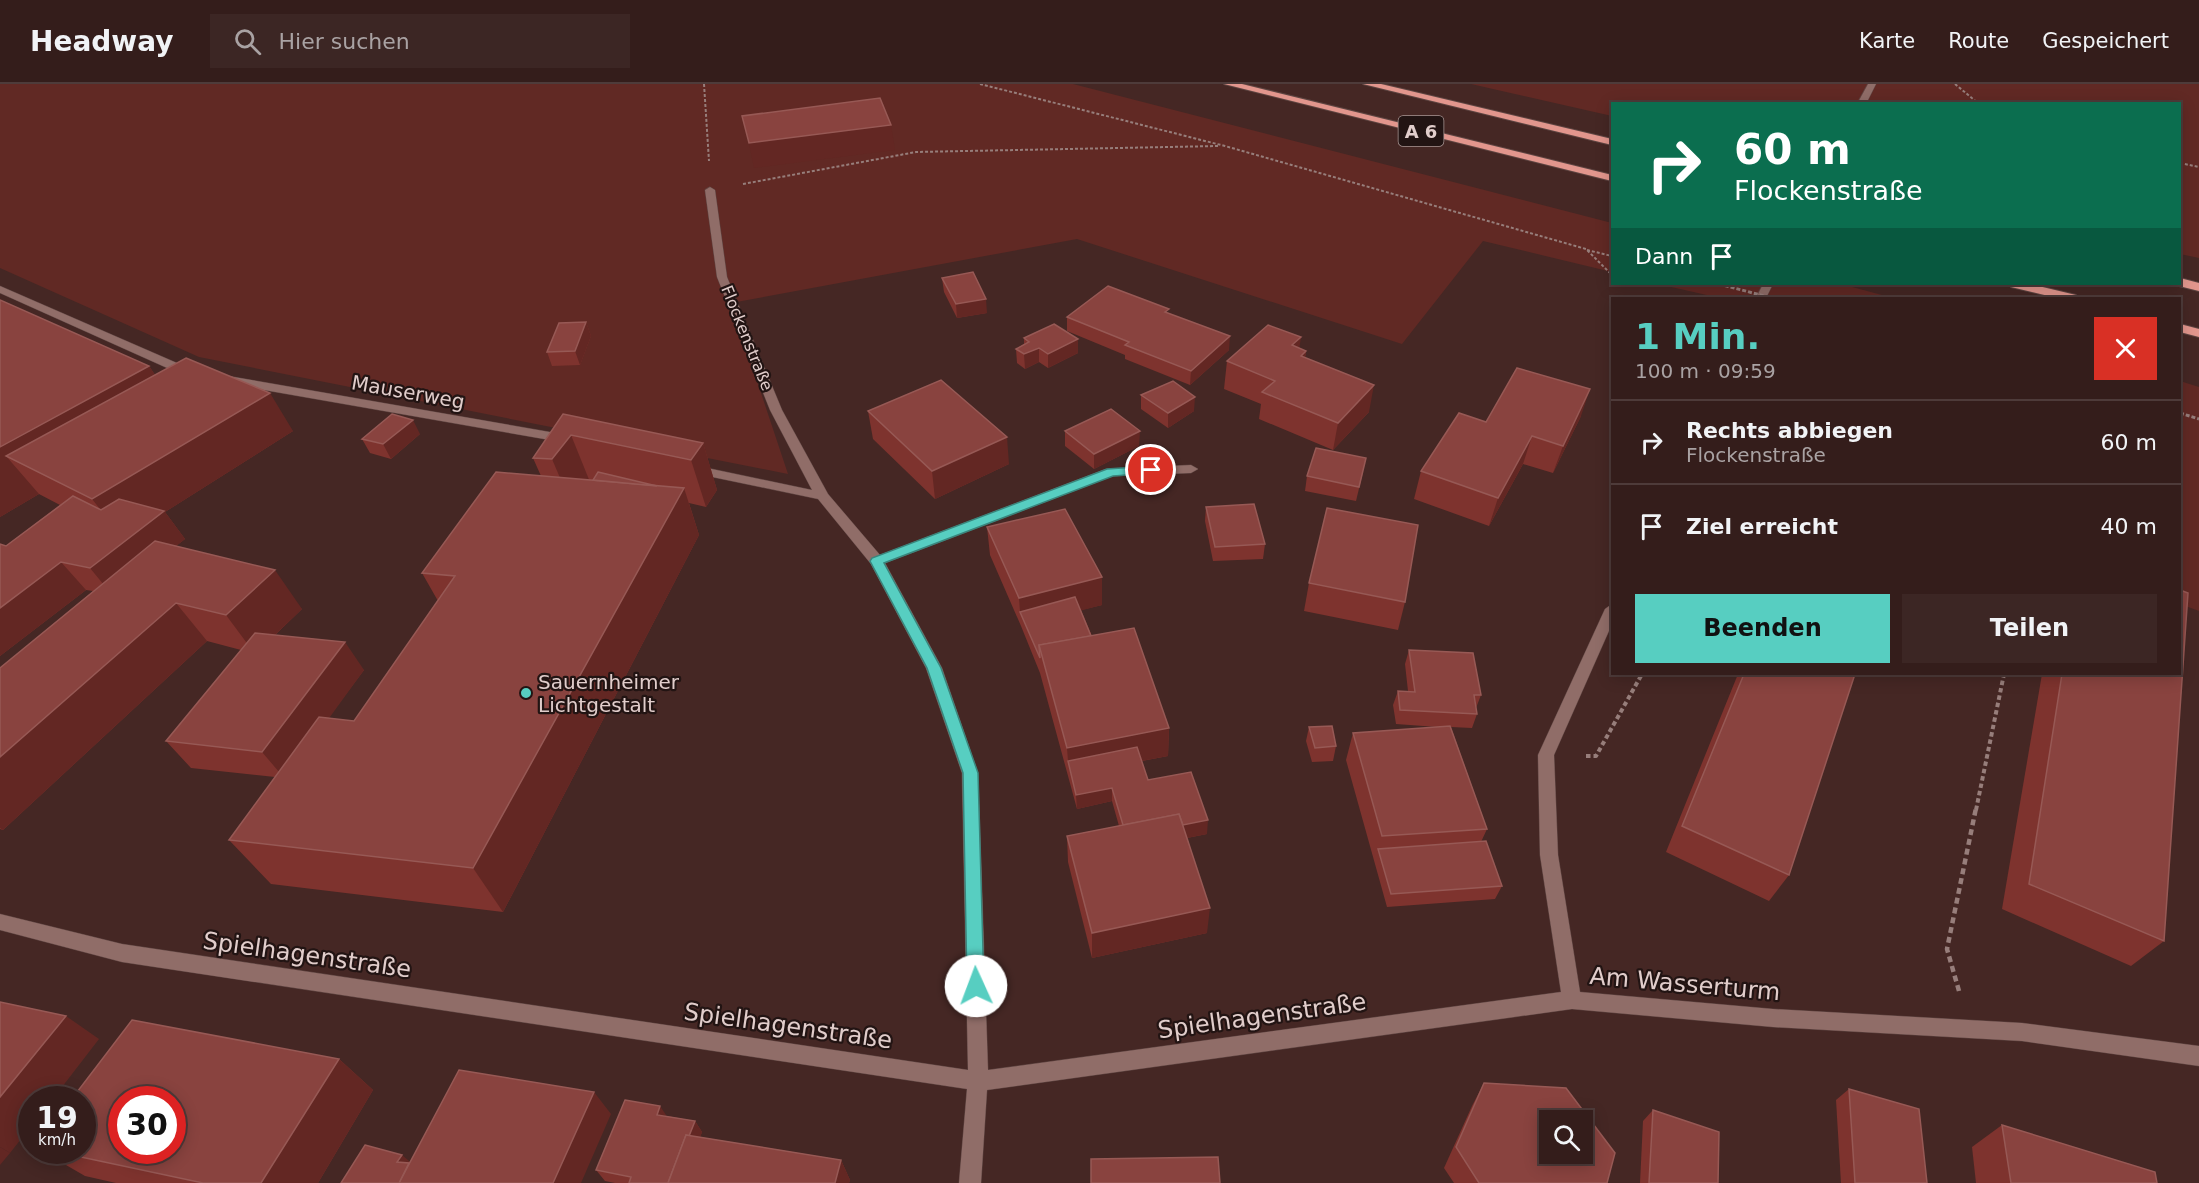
<!DOCTYPE html>
<html lang="de">
<meta charset="utf-8">
<style>
:root{--surface:#341d1b;--page:#3c2624;--text:#f1f3f6;--muted:#a9a2a3;--line:#4e3b3a;--accent:#57cec1}
body{margin:0;font-family:"DejaVu Sans",sans-serif;background:var(--page);color:var(--text);height:100vh;display:flex;flex-direction:column;font-size:22px;white-space:nowrap}
*{box-sizing:border-box;margin:0}
p{font-size:20px;color:var(--muted)}
.icon{flex:none;width:33px;height:33px;fill:none;stroke:currentColor;stroke-width:2;stroke-linecap:round;stroke-linejoin:round}
.map{position:relative;flex:1;overflow:hidden}
.details{position:absolute;left:1611px;top:213px;width:570px;height:378px;display:flex;flex-direction:column;background:var(--surface);border-radius:0px;box-shadow:0 3px 15px #0003,0 0 0 2px var(--line)}
.details>*{flex:none}
.hud{position:absolute;left:1611px;top:18px;width:570px;height:183px;border-radius:0px;box-shadow:0 3px 15px #0003,0 0 0 2px var(--line);background:#0b6e4f;color:#fff;overflow:hidden}
.tools{position:absolute;left:1539px;top:1026px;display:grid;gap:12px}
.tools a{display:grid;place-items:center;width:54px;height:54px;border-radius:0px;background:var(--surface);box-shadow:0 3px 15px #0003,0 0 0 2px var(--line);font-size:30px}
.speed{position:absolute;left:18px;top:1002px;display:flex;gap:12px;font-size:30px;font-weight:700;text-align:center}
.speed>*{display:grid;place-content:center;width:78px;height:78px;border-radius:50%;background:var(--surface);box-shadow:0 3px 15px #0003,0 0 0 2px var(--line);line-height:1}
.speed small{font-size:15px;font-weight:400}
.speed .limit{border:9px solid #d22;background:#fff;color:#111}
.pin{position:absolute;display:grid;place-items:center;width:51px;height:51px;color:#fff;margin:-26px;border:3px solid #fff;border-radius:50%;box-shadow:0 2px 6px #0007}
.me{position:absolute;width:66px;margin:-33px;rotate:358deg;stroke-linejoin:round;filter:drop-shadow(0 0 4px #0008)}
.turn{display:flex;align-items:center;gap:21px;height:126px;padding:0 24px;font-size:27px}
.turn .icon{width:78px;height:78px;stroke-width:2.5}
.turn b{display:block;font-size:42px;line-height:51px}
.then{display:flex;align-items:center;height:57px;padding:0 24px;background:#0003;gap:12px;font-size:22px}
.round{display:grid;place-items:center;flex:none;width:63px;height:63px;border-radius:0px;background:var(--page)}
.headline{display:flex;align-items:center;justify-content:space-between;height:102px;padding:0 24px}
h1{font-size:36px;font-weight:800;line-height:45px;color:var(--accent)}
.button{display:flex;gap:12px;margin-top:auto;padding:12px 24px}
.button a{flex:1;height:69px;border-radius:0px;background:var(--accent);color:#111;font-size:24px;font-weight:800;line-height:69px;text-align:center}
.button a+a{background:var(--page);color:var(--text)}
ul{padding:0;list-style:none}
li{display:flex;align-items:center;gap:18px;height:84px;padding:0 24px;border-top:2px solid var(--line)}
li div{flex:1}
li b{display:block;font-size:22px}
li em{font-style:normal}
header{display:flex;align-items:center;gap:36px;box-sizing:border-box;height:84px;padding:0 30px;background:var(--surface);border-bottom:2px solid var(--line)}
header strong{font-size:28px}
nav{display:flex;gap:33px;margin-inline-start:auto;font-size:21px}
.search{width:420px;height:54px;background:var(--page);display:flex;align-items:center;gap:15px;box-sizing:border-box;padding:0 21px;border-radius:0px;color:var(--muted);font-size:22px}
.map>svg:first-child{display:block}
.green{fill:#612924}
.lines{fill:none;stroke-linecap:round;stroke-linejoin:round}
.minor-casing{stroke:#5d4441;stroke-width:1}
.highway-casing{stroke:#5d4441;stroke-width:2}
.path-far3{stroke:#977e7b;stroke-width:2;stroke-dasharray:3 2;stroke-linecap:butt}
.path-far2{stroke:#977e7b;stroke-width:3;stroke-dasharray:4 2;stroke-linecap:butt}
.path-far1{stroke:#977e7b;stroke-width:4;stroke-dasharray:4.5 3;stroke-linecap:butt}
.path{stroke:#977e7b;stroke-width:4.5;stroke-dasharray:6 4;stroke-linecap:butt}
.minor{fill:#906d68;fill-rule:evenodd}
.highway{fill:#e2968d;fill-rule:evenodd}
.path-bridge{stroke:#977e7b;stroke-width:3;stroke-dasharray:4 2;stroke-linecap:butt}
.wall{fill:#7e332e}
.shaded-wall{fill:#632723}
.building{fill:#89433f;stroke:#975955;stroke-width:1.5;fill-rule:evenodd}
.route{fill:#57cec1;stroke:#39867d;stroke-width:1.5}
.poi-dot{fill:#57cec1;stroke:#221413;stroke-width:2}
.labels{text-anchor:middle;dominant-baseline:central;stroke-width:4.5;stroke-linejoin:round;paint-order:stroke}
.far-street-label{font-size:16px;fill:#e1cdcb;stroke:#221413}
.shield{fill:#221413;stroke:#a89694;stroke-width:1.5}
.shield-label{font-size:18px;font-weight:bold;fill:#e1cdcb}
.street-label{font-size:20px;fill:#e1cdcb;stroke:#221413}
.poi-label{font-size:20px;fill:#e1cdcb;stroke:#221413;text-anchor:start}
.near-street-label{font-size:24px;fill:#e1cdcb;stroke:#221413}
</style>
<header>
<strong>Headway</strong>
<div class="search"><svg class="icon" aria-label="search" viewBox="0 0 24 24"><circle cx="10" cy="10" r="6"/><path d="M15 15l6 6"/></svg>Hier suchen</div>
<nav><a>Karte</a><a>Route</a><a>Gespeichert</a></nav>
</header>
<div class="map">
<svg width="2199" height="1099" viewBox="0 0 2199 1099">
<rect width="100%" height="100%" fill="#452724"/>
<!-- green -->
<g class="green">
<path d="M0 0H1073L1612 139V188L1483 157 1402 260 1077 155 731 219 788 390 199 273 0 184Z"/>
<path d="M1471 0H2199V174L2180 170V20H1612V32Z"/>
<path d="M1658 200H1841L1893 214H1720Z"/>
<path d="M2180 297 2199 303V527L2180 520Z"/>
</g>
<g class="lines">
<defs>
<g id="minor">
<path d="M1868 0H1876L1866 20H1857Z"/>
<path d="M710 103 715 106 727 193 782 326 828 410 880 471 1106 385 1191 381 1198 385 1191 389 1113 392 885 479 942 584 978 689 988 986 1561 908 1540 771 1538 671 1605 525 1612 520V540L1554 671 1558 771 1580 908 1773 925 2022 939 2199 962V982L2022 957 1773 943 1572 925 987 1006 981 1099H959L967 1005 122 878 0 846V830L122 860 968 986 962 689 926 584 871 480 818 415 693 389 686 385 693 381 812 406 770 326 717 193 705 106Z"/>
<path d="M1763 200H1773L1766 214H1756Z"/>
<path d="M0 202 193 286 195 289 189 293 185 292 0 209Z"/>
<path d="M228 292 567 351 573 355 567 359 224 299 222 296Z"/>
</g>
<g id="highway">
<path d="M1224 0H1242L1612 91V97Z"/>
<path d="M1363 0H1381L1612 55V61Z"/>
<path d="M2180 194 2199 199V207L2175 201 2180 200Z"/>
<path d="M2009 200H2030L2076 211 2078 214H2057L2011 203Z"/>
<path d="M2180 240 2199 245V253L2180 248Z"/>
</g>
</defs>
<!-- minor casing -->
<use href="#minor" class="minor-casing"/>
<!-- highway casing -->
<use href="#highway" class="highway-casing"/>
<!-- path-far3 -->
<g class="path-far3">
<path d="M704 0 709 77"/>
<path d="M980 0 1225 62 1586 165 1611 190"/>
<path d="M1955 0 1979 20"/>
<path d="M2180 79 2199 83"/>
<path d="M743 100 916 68 1218 62"/>
<path d="M1587 166 1612 172"/>
</g>
<!-- path-far2 -->
<g class="path-far2">
<path d="M1610 189 1612 191"/>
<path d="M2180 329 2199 335"/>
</g>
<!-- path-far1 -->
<g class="path-far1">
<path d="M1586 672H1596L1642 590"/>
<path d="M1976 726 2004 590"/>
</g>
<!-- path -->
<path class="path" d="M1959 907 1947 865 1976 724"/>
<!-- minor -->
<use href="#minor" class="minor"/>
<!-- highway -->
<use href="#highway" class="highway"/>
<!-- path-bridge -->
<path class="path-bridge" d="M1719 200 1772 214"/>
</g>
<!-- wall -->
<g class="wall">
<path d="M942 194 987 229 957 234 944 208Z"/>
<path d="M0 216 149 282 155 291 293 347 165 428 185 455 176 462 302 525 275 551 364 586 328 634 354 637 438 517 422 489 541 392 533 374 563 330 703 359 717 406 706 423 689 419 699 451 503 828 271 800 229 756 275 693 191 684 166 657 241 566 207 557 3 746 0 745V584L93 507 86 506 0 572V460L6 462 60 421 39 410 0 433Z"/>
<path d="M1169 229 1229 266 1190 301 1125 275V271L1067 247V233Z"/>
<path d="M586 238 591 252 580 281 552 282 547 268Z"/>
<path d="M1024 254 1078 269 1048 284 1039 278 1025 285 1017 279 1016 265 1024 260Z"/>
<path d="M1299 264 1306 267 1305 274 1369 328 1333 366 1259 335 1261 320 1224 305 1227 277Z"/>
<path d="M1141 311 1194 327 1168 344 1141 325Z"/>
<path d="M868 327 1009 380 935 415 873 355Z"/>
<path d="M1581 332 1553 389 1523 380 1489 442 1414 415 1421 387 1486 338Z"/>
<path d="M1065 347 1139 362 1094 385 1065 362Z"/>
<path d="M420 350 391 375 370 369 362 355Z"/>
<path d="M1363 388 1356 417 1305 407 1307 392Z"/>
<path d="M1206 423 1265 460 1263 475 1213 477 1205 437Z"/>
<path d="M987 443 1102 521 1081 526 1092 552 1169 644 1168 672 1142 677 1148 696 1207 750 1187 754 1207 849 1092 874 1068 778 1067 752 1119 742 1112 717 1077 725 1040 589 1021 542 990 471Z"/>
<path d="M1309 499 1405 518 1398 546 1304 527Z"/>
<path d="M1409 566 1481 611 1476 624 1477 630 1472 644 1451 643 1487 745 1481 758 1502 802 1495 815 1387 823 1346 676 1353 649 1437 643 1396 640 1393 621 1398 607H1408L1405 580Z"/>
<path d="M1738 590H1852L1789 791 1769 817 1666 768Z"/>
<path d="M2042 590H2180L2164 857 2131 882 2002 825Z"/>
<path d="M1309 643 1336 662 1333 677 1312 678 1306 657Z"/>
<path d="M339 975 373 1006 318 1099H116L85 1092 40 1066H82Z"/>
<path d="M1484 999 1607 1099H1454L1444 1084 1472 1022Z"/>
<path d="M1849 1005 1927 1099H1841L1836 1016Z"/>
<path d="M1653 1026 1718 1099H1640L1643 1037Z"/>
<path d="M667 1032 695 1037 702 1048 700 1053 841 1076 850 1096 849 1099H615L605 1097 596 1086Z"/>
<path d="M2002 1041 2157 1099H1976L1972 1063Z"/>
</g>
<!-- shaded-wall -->
<g class="shaded-wall">
<path d="M891 41 895 66 754 84 749 59Z"/>
<path d="M986 215 987 229 957 234 956 220Z"/>
<path d="M586 238 591 252 580 281 575 267Z"/>
<path d="M1230 252 1229 266 1190 301 1191 287Z"/>
<path d="M1301 253 1297 280 1292 261Z"/>
<path d="M1078 255V269L1048 284V270Z"/>
<path d="M1039 264V278L1025 285 1024 270Z"/>
<path d="M1306 267 1302 294 1301 272Z"/>
<path d="M149 282 181 329 6 372 39 410 0 433V363Z"/>
<path d="M1374 301 1369 328 1333 366 1338 339Z"/>
<path d="M1590 305 1581 332 1553 389 1563 362Z"/>
<path d="M270 309 293 347 165 428 185 455 113 512 90 484 123 454 92 415Z"/>
<path d="M1195 313 1194 327 1168 344V329Z"/>
<path d="M413 336 420 350 391 375 383 360Z"/>
<path d="M1140 347 1139 362 1094 385V370Z"/>
<path d="M571 351 590 398 572 422 552 375Z"/>
<path d="M1532 352 1523 380 1489 442 1498 414Z"/>
<path d="M1007 353 1009 380 935 415 932 387Z"/>
<path d="M703 359 717 406 706 423 691 376Z"/>
<path d="M684 404 699 451 503 828 473 784Z"/>
<path d="M61 478 86 506 0 572V524Z"/>
<path d="M275 486 302 525 255 570 226 531Z"/>
<path d="M1102 493V521L1026 541 1020 528 1019 514Z"/>
<path d="M176 519 207 557 3 746 0 744V673Z"/>
<path d="M345 558 364 586 285 695 262 668Z"/>
<path d="M1169 644 1168 672 1071 690 1068 677 1067 664Z"/>
<path d="M1112 704V717L1077 725 1076 711Z"/>
<path d="M1208 736 1207 750 1126 766V753Z"/>
<path d="M1210 824 1207 849 1092 874V849Z"/>
<path d="M66 932 99 955 52 1016H32V1041L10 1069 0 1063V1013Z"/>
<path d="M339 975 373 1006 318 1099H261Z"/>
<path d="M594 1008 611 1030 581 1099H553Z"/>
<path d="M660 1022 668 1034 657 1031Z"/>
<path d="M695 1037 702 1048 683 1099H671Z"/>
<path d="M0 1063 10 1069 0 1081Z"/>
<path d="M402 1071 415 1082 397 1078Z"/>
<path d="M841 1076 850 1096 849 1099H835Z"/>
</g>
<!-- building -->
<g class="building">
<path d="M880 14 891 41 749 59 742 32Z"/>
<path d="M973 188 986 215 956 220 942 194Z"/>
<path d="M1108 202 1169 225 1165 228 1230 252 1191 287 1125 261 1129 258 1067 233Z"/>
<path d="M0 216 149 282 0 363Z"/>
<path d="M586 238 575 267 547 268 559 239Z"/>
<path d="M1054 240 1078 255 1048 270 1039 264 1024 270 1016 265 1029 258 1024 254Z"/>
<path d="M1268 241 1301 253 1292 261 1306 267 1301 272 1374 301 1338 339 1262 308 1275 297 1227 277Z"/>
<path d="M186 274 270 309 92 415 6 372Z"/>
<path d="M1517 284 1590 305 1563 362 1532 352 1498 414 1421 387 1459 329 1486 338Z"/>
<path d="M941 296 1007 353 932 387 868 327Z"/>
<path d="M1173 297 1195 313 1168 329 1141 311Z"/>
<path d="M1111 325 1140 347 1094 370 1065 347Z"/>
<path d="M392 330 413 336 383 360 362 355Z"/>
<path d="M563 330 703 359 691 376 571 351 552 375 533 374Z"/>
<path d="M1316 364 1366 374 1359 403 1307 392Z"/>
<path d="M496 388 684 404 473 784 229 756 319 633 354 637 455 492 422 489Z"/>
<path d="M598 388 657 402 593 396Z"/>
<path d="M73 412 101 426 119 415 164 427 90 484 61 478 0 524V460L6 462Z"/>
<path d="M1254 420 1265 460 1215 463 1206 423Z"/>
<path d="M1327 424 1418 441 1405 518 1309 499Z"/>
<path d="M1065 425 1102 493 1019 514 987 443Z"/>
<path d="M155 457 275 486 226 531 176 519 0 673V584Z"/>
<path d="M2180 506 2188 509 2164 857 2029 800 2062 590H2180Z"/>
<path d="M1075 513 1091 552 1039 561 1040 574 1020 528Z"/>
<path d="M1134 544 1169 644 1067 664 1039 561Z"/>
<path d="M255 549 345 558 262 668 166 657Z"/>
<path d="M1409 566 1473 569 1481 611H1474L1477 630 1400 626 1398 607 1415 608Z"/>
<path d="M1744 590H1855L1789 791 1682 742Z"/>
<path d="M1332 642 1336 662 1315 664 1309 643Z"/>
<path d="M1450 642 1487 745 1382 752 1353 649Z"/>
<path d="M1137 663 1148 696 1191 688 1208 736 1183 741 1179 730 1123 741 1112 704 1076 711 1068 677Z"/>
<path d="M1179 730 1210 824 1092 849 1067 752Z"/>
<path d="M1486 757 1502 802 1391 810 1378 765Z"/>
<path d="M0 918 66 932 0 1013Z"/>
<path d="M132 936 339 975 261 1099H203L48 1066H82V1016H71ZM122 1016H172V1066H122Z"/>
<path d="M459 986 594 1008 553 1099H399Z"/>
<path d="M1484 999 1566 1004 1615 1069 1607 1099H1479L1456 1063ZM1550 1036H1582V1070H1550Z"/>
<path d="M1849 1005 1919 1025 1927 1099H1855Z"/>
<path d="M625 1016 660 1022 657 1031 695 1037 689 1052 686 1051 668 1099H629L631 1093 596 1086Z"/>
<path d="M1653 1026 1719 1048 1718 1099H1649Z"/>
<path d="M2002 1041 2155 1088 2157 1099H2011Z"/>
<path d="M686 1051 841 1076 835 1099H668Z"/>
<path d="M365 1061 402 1071 397 1078 409 1079 399 1099H341Z"/>
<path d="M1218 1073 1220 1099H1091V1075Z"/>
</g>
<!-- route -->
<path class="route" d="M1151 382 1155 384V389L1113 392 884 479 941 584 978 689 984 902 982 908 976 910 970 908 967 902 963 689 927 584 870 477 872 474 1107 385Z"/>
<!-- markers -->
<circle class="poi-dot" cx="526" cy="609" r="6"/>
<g class="labels">
<!-- far-street labels -->
<g class="far-street-label">
<text transform="translate(747 254) rotate(68)">Flockenstraße</text>
</g>
<!-- shield labels -->
<rect class="shield" x="1398.5" y="32" width="45" height="30" rx="4.5"/>
<g class="shield-label">
<text x="1421" y="47">A 6</text>
</g>
<!-- street labels -->
<g class="street-label">
<text transform="translate(408 308) rotate(10)">Mauserweg</text>
</g>
<!-- poi labels -->
<g class="poi-label">
<text x="538" y="598">Sauernheimer<tspan x="538" dy="23">Lichtgestalt</tspan></text>
</g>
<!-- near-street labels -->
<g class="near-street-label">
<text transform="translate(307 871) rotate(8)">Spielhagenstraße</text>
<text transform="translate(1685 900) rotate(5)">Am Wasserturm</text>
<text transform="translate(1262 932) rotate(-8)">Spielhagenstraße</text>
<text transform="translate(788 942) rotate(8)">Spielhagenstraße</text>
</g>
</g>
</svg>
<div class="tools">
<a><svg class="icon" aria-label="search" viewBox="0 0 24 24"><circle cx="10" cy="10" r="6"/><path d="M15 15l6 6"/></svg></a>
</div>
<div class="speed"><div>19<small>km/h</small></div><div class="limit">30</div></div>
<div class="pin" style="left:1151px;top:386px;background:#d93025"><svg class="icon" aria-label="arrive" viewBox="0 0 24 24"><path d="M6 21V4h12l-3 4 3 4H6"/></svg></div>
<svg class="me" style="left:976px;top:902px" viewBox="-20 -20 40 40"><circle r="19" fill="#fff"/><path d="M0-13L10 11 0 6-10 11z" fill="#57cec1"/></svg>
<div class="hud">
<div class="turn"><svg class="icon" aria-label="right" viewBox="0 0 24 24"><path d="M7 20v-9h11M14 6l5 5-5 5"/></svg><div><b>60 m</b>Flockenstraße</div></div>
<div class="then">Dann<svg class="icon" aria-label="arrive" viewBox="0 0 24 24"><path d="M6 21V4h12l-3 4 3 4H6"/></svg></div>
</div>
<section class="details">
<div class="headline"><div><h1>1 Min.</h1><p>100 m · 09:59</p></div><a class="round" style="background:#d93025;color:#fff"><svg class="icon" aria-label="close" viewBox="0 0 24 24"><path d="M6 6l12 12M18 6L6 18"/></svg></a></div>
<ul>
<li><svg class="icon" aria-label="right" viewBox="0 0 24 24"><path d="M7 20v-9h11M14 6l5 5-5 5"/></svg><div><b>Rechts abbiegen</b><p>Flockenstraße</p></div><em>60 m</em></li>
<li><svg class="icon" aria-label="arrive" viewBox="0 0 24 24"><path d="M6 21V4h12l-3 4 3 4H6"/></svg><div><b>Ziel erreicht</b></div><em>40 m</em></li>
</ul>
<div class="button"><a>Beenden</a><a>Teilen</a></div>
</section>
</div>
